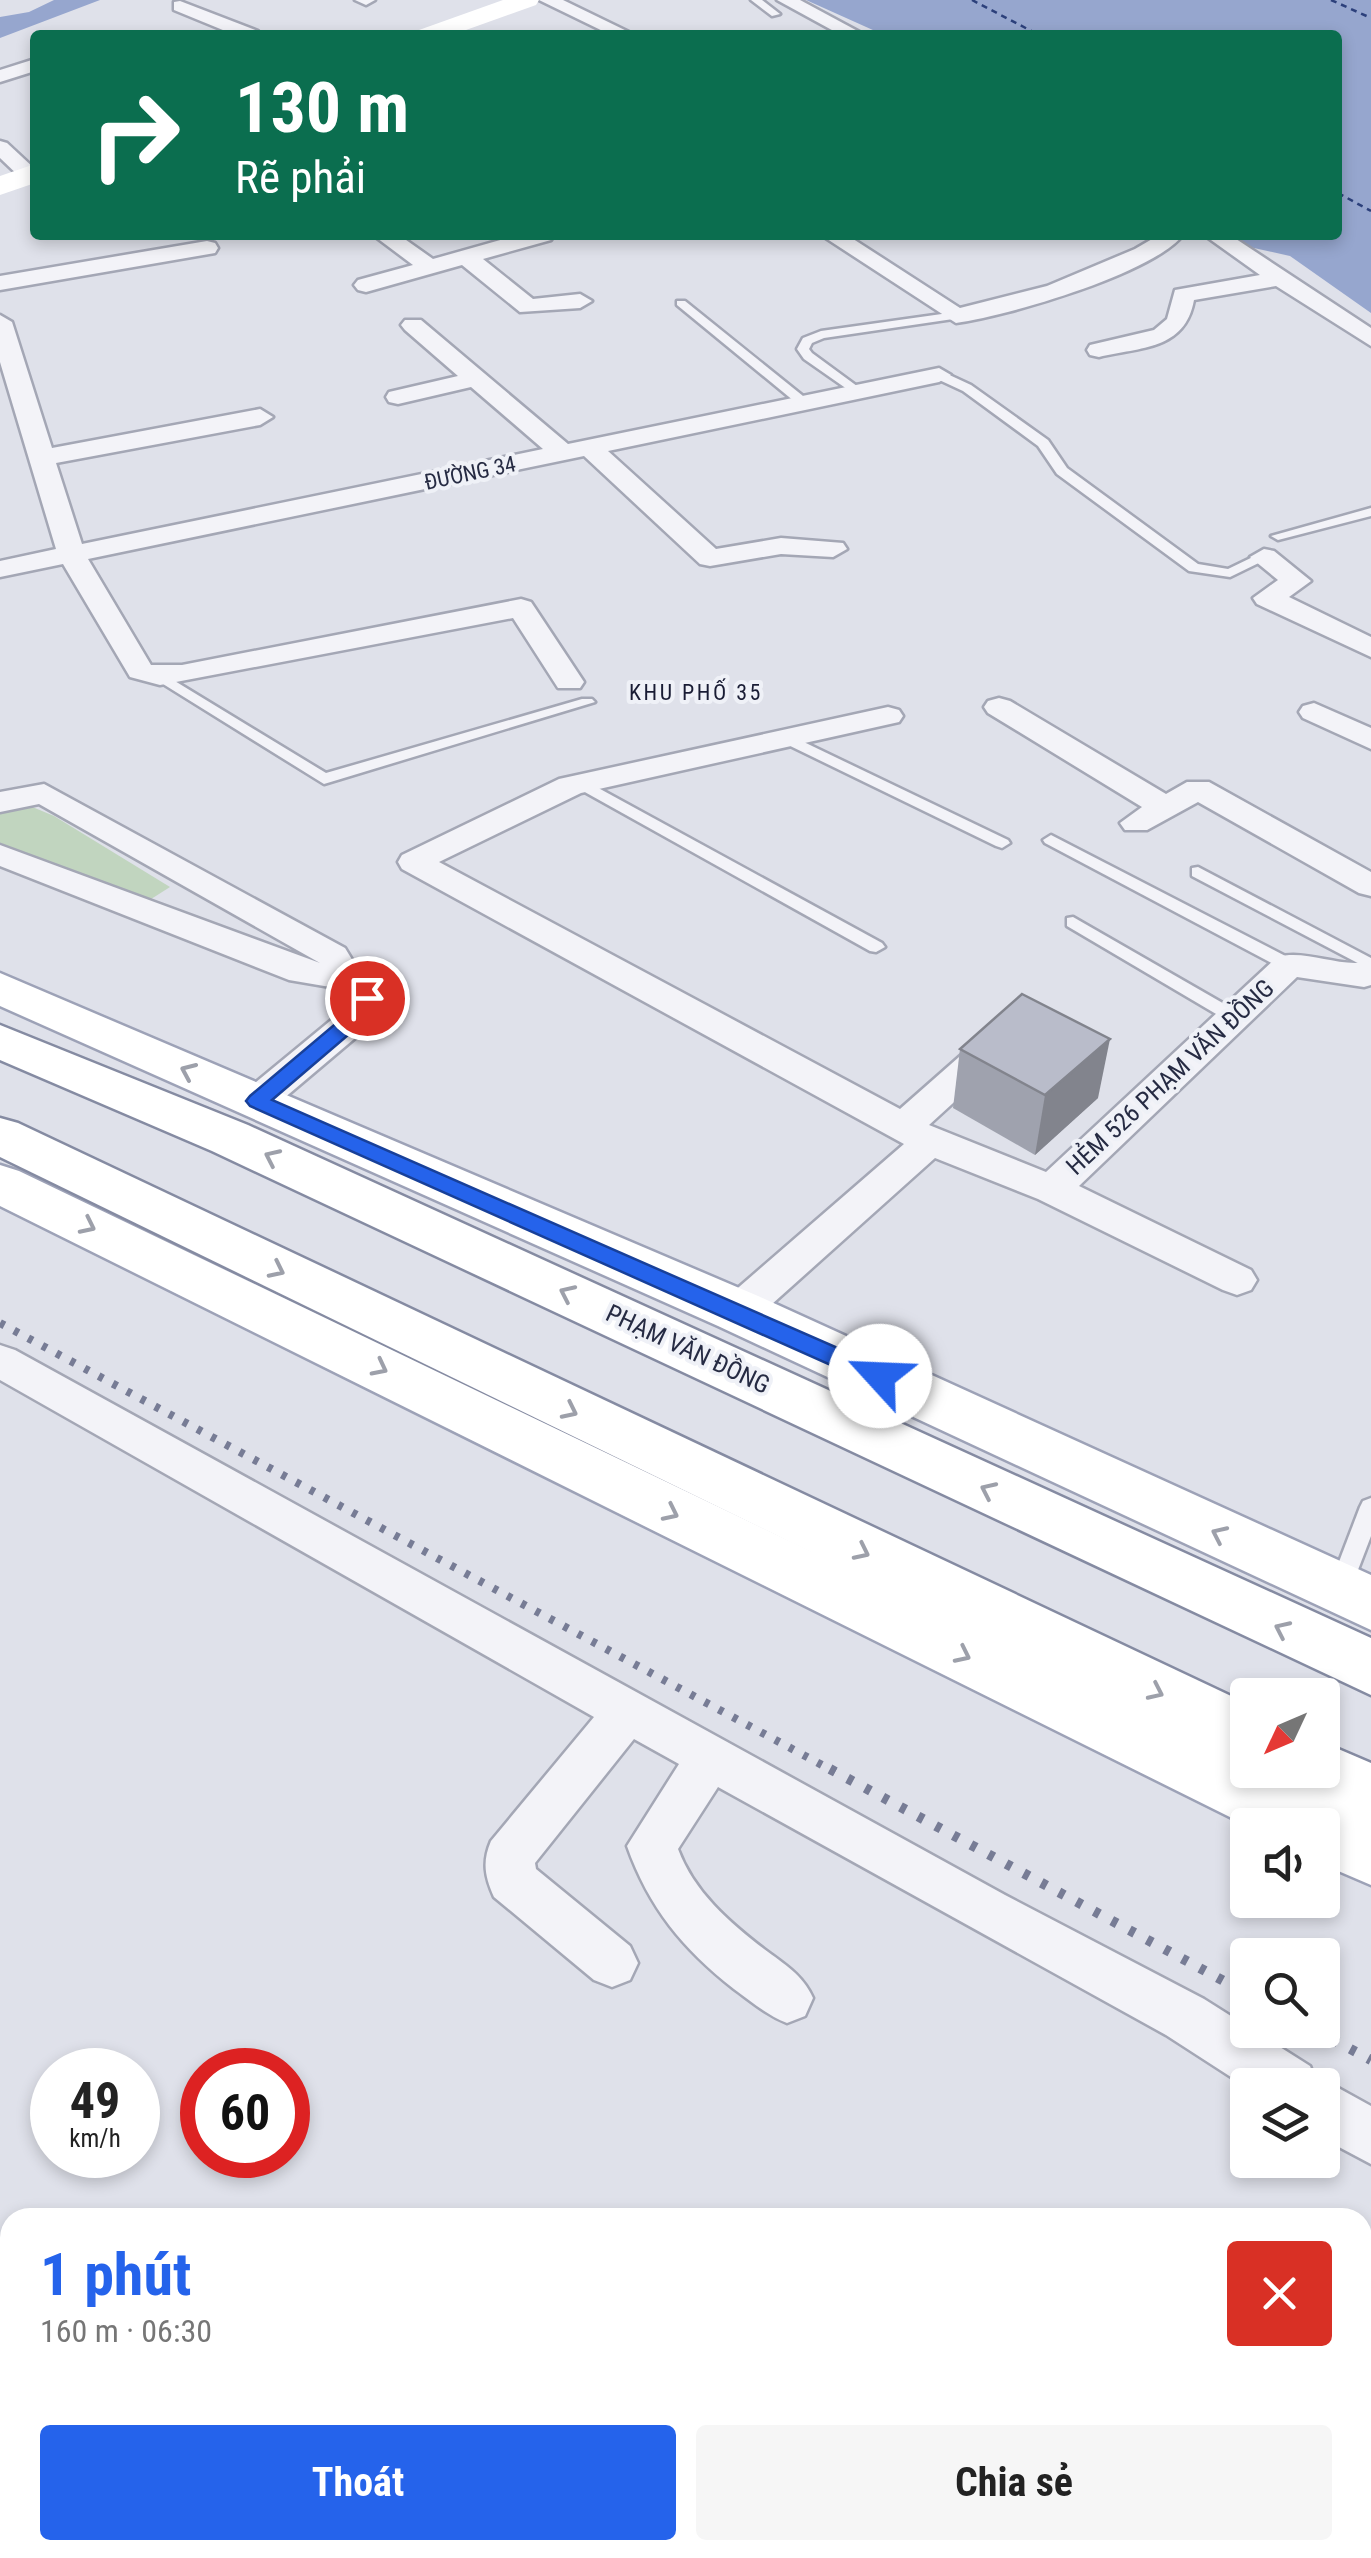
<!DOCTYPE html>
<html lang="vi">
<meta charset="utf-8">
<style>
:root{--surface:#fff;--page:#f6f6f6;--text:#222;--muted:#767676;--accent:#2563eb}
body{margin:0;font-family:"Roboto Condensed",sans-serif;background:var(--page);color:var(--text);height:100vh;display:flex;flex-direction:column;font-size:38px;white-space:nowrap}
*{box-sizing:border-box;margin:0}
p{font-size:32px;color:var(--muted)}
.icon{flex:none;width:55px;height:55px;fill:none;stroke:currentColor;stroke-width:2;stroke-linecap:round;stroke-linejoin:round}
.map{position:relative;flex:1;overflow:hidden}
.drawer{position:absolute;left:0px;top:2208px;width:1372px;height:352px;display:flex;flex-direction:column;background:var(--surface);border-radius:30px 30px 0 0;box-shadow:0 5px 15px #0003}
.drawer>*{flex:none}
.banner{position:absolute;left:30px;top:30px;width:1312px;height:210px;border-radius:10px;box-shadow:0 5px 15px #0003;background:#0b6e4f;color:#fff;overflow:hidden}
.needle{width:65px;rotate:226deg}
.tools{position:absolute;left:1230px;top:1678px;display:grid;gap:20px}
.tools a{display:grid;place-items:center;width:110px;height:110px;border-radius:10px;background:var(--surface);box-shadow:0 5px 15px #0003;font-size:50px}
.speed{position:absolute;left:30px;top:2048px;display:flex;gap:20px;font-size:50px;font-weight:700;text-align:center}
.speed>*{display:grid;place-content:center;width:130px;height:130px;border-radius:50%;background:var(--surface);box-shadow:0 5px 15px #0003;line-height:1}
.speed small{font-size:25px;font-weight:400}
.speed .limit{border:15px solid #d22;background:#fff;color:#111}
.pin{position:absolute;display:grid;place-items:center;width:85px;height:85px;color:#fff;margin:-42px;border:5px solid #fff;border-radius:50%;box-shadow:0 2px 10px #0007}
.me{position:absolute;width:110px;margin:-55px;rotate:295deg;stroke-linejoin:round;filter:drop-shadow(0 0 8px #0008)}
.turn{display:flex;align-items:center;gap:35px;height:210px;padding:0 40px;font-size:45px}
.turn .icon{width:130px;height:130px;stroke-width:2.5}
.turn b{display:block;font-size:70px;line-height:85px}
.round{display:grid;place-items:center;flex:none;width:105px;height:105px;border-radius:10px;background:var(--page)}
.head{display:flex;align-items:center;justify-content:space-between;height:170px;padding:0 40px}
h1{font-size:60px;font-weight:700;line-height:75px;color:var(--accent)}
.primary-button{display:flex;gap:20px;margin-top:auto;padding:20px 40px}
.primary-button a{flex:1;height:115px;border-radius:10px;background:var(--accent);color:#fff;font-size:40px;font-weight:700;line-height:115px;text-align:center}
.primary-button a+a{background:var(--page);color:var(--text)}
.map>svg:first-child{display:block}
.green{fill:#c1d5bf}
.water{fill:#96a6ce}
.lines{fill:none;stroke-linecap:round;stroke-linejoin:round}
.ferry{stroke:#2c407b;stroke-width:2.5;stroke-dasharray:6 5;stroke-linecap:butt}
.lane-casing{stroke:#a4a7b5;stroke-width:5}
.street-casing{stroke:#a4a7b5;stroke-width:5}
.primary-casing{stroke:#9da2b7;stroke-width:5}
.highway-casing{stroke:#858ba2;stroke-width:5}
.lane{fill:#f3f3f8;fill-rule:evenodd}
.street{fill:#f3f3f8;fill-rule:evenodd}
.secondary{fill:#fff;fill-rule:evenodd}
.primary{fill:#fff;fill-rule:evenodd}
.highway{fill:#fff;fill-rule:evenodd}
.rail-far1{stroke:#777c95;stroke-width:8;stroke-dasharray:5 11;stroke-linecap:butt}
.rail{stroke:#777c95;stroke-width:10;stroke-dasharray:6 14;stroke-linecap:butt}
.wall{fill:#9fa2ae}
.shaded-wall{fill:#82848d}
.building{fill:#b9bcca;stroke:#82848d;stroke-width:2.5}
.oneway{stroke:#9da0aa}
.route{fill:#2563eb;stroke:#184099;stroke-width:2.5}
.labels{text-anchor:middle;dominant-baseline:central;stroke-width:8;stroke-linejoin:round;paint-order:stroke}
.far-street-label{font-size:22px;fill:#262b43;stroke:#eff1f7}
.far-neighbourhood-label{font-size:22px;letter-spacing:2.5px;fill:#191c34;stroke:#eff1f7}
.street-label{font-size:25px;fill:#262b43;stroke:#eff1f7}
</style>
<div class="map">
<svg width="1371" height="2558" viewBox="0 0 1371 2558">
<rect width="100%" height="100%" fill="#dfe1ea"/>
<!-- green -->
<path class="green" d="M30 806 54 816 170 887 148 901 0 843V813Z"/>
<!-- water -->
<g class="water">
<path d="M54 0H100L0 38V17L29 12Z"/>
<path d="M806 0H1371V313L1290 256 1245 246 1228 235H1338V35H884Z"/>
</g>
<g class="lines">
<!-- ferry -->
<g class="ferry">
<path d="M972 0 1039 35"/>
<path d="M1331 0 1371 18"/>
<path d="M1338 193 1371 211"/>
</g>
<defs>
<g id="lane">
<path d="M751 0H762L780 14 772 16Z"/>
<path d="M677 301H685L808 400V406H800L677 305Z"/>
<path d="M956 312 960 314V318L824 338 812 343 809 349 812 353 861 389V395L857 396 804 359 797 349 803 338 821 331Z"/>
<path d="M935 372H943L971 385 1048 440 1067 468 1198 564 1228 569 1259 554 1271 557 1230 577 1189 571 1057 474 1038 446 963 391 935 378Z"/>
<path d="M1371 508V516L1278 540 1271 536Z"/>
<path d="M160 672 326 773 582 699H592L595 702 324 784 155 679 153 676Z"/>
<path d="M785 733 1008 840 1010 843 1002 848 996 846 780 741 777 738Z"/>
<path d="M580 778 882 943 885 947 876 952 870 951 574 786 572 783Z"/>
<path d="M1051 835 1295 961 1298 965 1295 969H1283L1045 843 1043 840Z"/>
<path d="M1198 867 1371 958V970L1192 876V868Z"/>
<path d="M1073 917 1240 1013 1243 1017 1240 1021H1228L1067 926V918Z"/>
<path d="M1371 1498V1536L1351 1588 1348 1595 1340 1597 1332 1595 1329 1588 1360 1507 1363 1501Z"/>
</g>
<g id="street">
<path d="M355 0H375L366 5Z"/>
<path d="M539 0H563L635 35H611Z"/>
<path d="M777 0H800L865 35H841Z"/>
<path d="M180 1 258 31 260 35H235L174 10V2Z"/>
<path d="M35 59V71L0 82V70Z"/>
<path d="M0 141 7 143 35 169V180L22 179 0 158Z"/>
<path d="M373 235H399L433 259 518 235H554L551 240 483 259 533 299 580 294 592 301 580 308 520 312 462 265 366 292 358 290 354 285 358 280 413 265Z"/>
<path d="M821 235H847L960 308 1047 286 1135 249 1159 235H1183C1152 274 1007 316 956 323Z"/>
<path d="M1204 235H1230L1371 328V346L1276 286 1194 300C1185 350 1141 347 1099 357L1090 355 1087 350 1090 345 1154 330 1167 319 1175 290 1260 275Z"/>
<path d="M207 241 215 243 218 248 215 253 0 290V276Z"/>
<path d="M0 315 12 322 52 448 260 409 273 417 260 425 56 463 82 544 543 449 471 387 398 404 389 402 386 397 389 392 458 376 405 330 401 325 405 320H421L568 444 939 368 951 375 939 382 608 451 716 549 781 538 843 543 847 549 833 557 781 554 710 566 700 564 584 456 88 559 151 665H182L521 599 531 602 535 608 584 682 580 688H558L513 618 160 685 130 677 63 564 0 577V561L56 549 0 362Z"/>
<path d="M1264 549 1274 551 1311 581 1289 597 1371 637V657L1257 604 1253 598 1278 580 1250 557Z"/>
<path d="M999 698 1010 701 1166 794 1187 782H1209L1371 872V896L1359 893 1198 802 1147 830H1125L1120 823 1142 807 988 713 984 707 988 701Z"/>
<path d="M1314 703 1371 728V749L1303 718 1299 712 1303 706Z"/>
<path d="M888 707 899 710 903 716 899 722 581 793 439 862 900 1109 984 1035 997 1031 1010 1035 1015 1043 1010 1051 929 1125 1046 1172 1277 957C1308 949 1340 969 1371 961V985L1364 987 1297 977 1079 1186 1251 1270 1257 1280 1251 1290 1237 1295 1223 1290 1038 1199 935 1158 752 1322 738 1326 724 1322 718 1311 724 1300 904 1144 402 869 398 862 402 855 559 779Z"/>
<path d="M44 784 345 948 359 971 385 998 367 1028 270 1110 257 1113 244 1110 239 1101 244 1092 341 1012 348 1000 336 988 289 980 0 866V845L320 963 39 804 0 812V792Z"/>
<path d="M0 1345 15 1350 1005 1895 1204 1999 1310 2066 1316 2082 1322 2079 1371 2106V2164L1322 2138V2085L1248 2088 1166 2035 718 1787 678 1849C694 1892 729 1922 764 1949 784 1964 803 1975 813 1998L805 2016 787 2023C767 2015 752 2002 734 1989 683 1949 649 1908 627 1846L679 1764 634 1739 535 1863 536 1869 630 1946 638 1963 630 1980 612 1987 594 1980 494 1897C485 1877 482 1862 491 1841L594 1717 0 1380Z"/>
</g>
<g id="primary">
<path d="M0 973 758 1296 1371 1575V1630L718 1326 0 1006Z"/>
<path d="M0 1165 19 1171 1248 1761V1770H1266L1371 1820V1885L1322 1864V1825L1248 1826 0 1206Z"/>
</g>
<g id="highway">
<path d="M0 1025 248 1125 1371 1638V1695L212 1151 0 1060Z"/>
<path d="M0 1118 18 1123 1248 1704V1765L0 1157Z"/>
<path d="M1322 1742 1371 1763V1825L1294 1791 1285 1770H1322Z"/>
</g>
</defs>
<!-- lane casing -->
<use href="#lane" class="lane-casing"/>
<!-- street casing -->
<use href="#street" class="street-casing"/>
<!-- primary casing -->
<use href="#primary" class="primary-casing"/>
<!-- highway casing -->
<use href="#highway" class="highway-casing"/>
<!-- lane -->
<use href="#lane" class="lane"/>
<!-- street -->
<use href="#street" class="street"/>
<!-- secondary -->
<g class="secondary">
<path d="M503 0H539L536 5 452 35H415L419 30Z"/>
<path d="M35 164V183L0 195V176Z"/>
</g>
<!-- primary -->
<use href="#primary" class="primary"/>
<!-- highway -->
<use href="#highway" class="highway"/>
<!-- rail-far1 -->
<path class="rail-far1" d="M0 1323 835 1772"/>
<!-- rail -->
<g class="rail">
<path d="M830 1769 1248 1994"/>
<path d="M1315 2030 1371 2060"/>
</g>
</g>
<!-- wall -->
<path class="wall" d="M960 1049 1098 1098 1035 1155 953 1108Z"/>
<!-- shaded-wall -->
<path class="shaded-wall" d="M1110 1039 1098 1098 1035 1155 1045 1095Z"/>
<!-- building -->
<path class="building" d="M1022 994 1110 1039 1045 1095 960 1049Z"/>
<!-- one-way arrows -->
<defs><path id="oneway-chevron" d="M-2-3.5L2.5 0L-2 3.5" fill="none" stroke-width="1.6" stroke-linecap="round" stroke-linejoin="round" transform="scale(2.5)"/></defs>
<g class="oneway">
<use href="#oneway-chevron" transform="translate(188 1071) rotate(-156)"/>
<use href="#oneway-chevron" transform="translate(272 1157) rotate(-155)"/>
<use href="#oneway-chevron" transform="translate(88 1226) rotate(26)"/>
<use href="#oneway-chevron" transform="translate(277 1270) rotate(26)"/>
<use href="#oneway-chevron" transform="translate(567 1293) rotate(-155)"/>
<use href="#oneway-chevron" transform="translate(380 1368) rotate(27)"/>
<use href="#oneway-chevron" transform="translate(570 1411) rotate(26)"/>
<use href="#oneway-chevron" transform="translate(988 1490) rotate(-155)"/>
<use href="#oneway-chevron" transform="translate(671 1513) rotate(26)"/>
<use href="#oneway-chevron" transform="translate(1219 1534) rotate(-155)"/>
<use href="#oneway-chevron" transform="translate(862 1552) rotate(26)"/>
<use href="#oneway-chevron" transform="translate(1282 1629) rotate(-155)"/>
<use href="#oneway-chevron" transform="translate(963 1655) rotate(26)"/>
<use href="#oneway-chevron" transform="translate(1156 1692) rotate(25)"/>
</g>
<!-- route -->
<path class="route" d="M367 992 377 998 361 1024 272 1100 888 1370 892 1376 888 1383H871L250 1106 246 1101 250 1096 346 1015 360 993Z"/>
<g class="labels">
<!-- far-street labels -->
<g class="far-street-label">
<text transform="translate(470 473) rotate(-12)">ĐƯỜNG 34</text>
</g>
<!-- far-neighbourhood labels -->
<g class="far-neighbourhood-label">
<text x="696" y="692">KHU PHỐ 35</text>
</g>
<!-- street labels -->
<g class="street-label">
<text transform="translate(1170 1077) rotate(-43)">HẺM 526 PHẠM VĂN ĐỒNG</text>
<text transform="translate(688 1349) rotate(25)">PHẠM VĂN ĐỒNG</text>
</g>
</g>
</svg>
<div class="tools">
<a><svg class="needle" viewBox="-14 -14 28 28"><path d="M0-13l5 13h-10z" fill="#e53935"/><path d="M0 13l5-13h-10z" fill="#767676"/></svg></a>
<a><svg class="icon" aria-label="sound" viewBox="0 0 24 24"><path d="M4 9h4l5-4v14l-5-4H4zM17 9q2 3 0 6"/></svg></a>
<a><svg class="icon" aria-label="search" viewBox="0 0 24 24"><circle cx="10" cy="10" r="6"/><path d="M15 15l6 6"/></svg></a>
<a><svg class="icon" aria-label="layers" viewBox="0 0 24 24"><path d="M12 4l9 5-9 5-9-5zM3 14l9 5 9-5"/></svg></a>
</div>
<div class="speed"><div>49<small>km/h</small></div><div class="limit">60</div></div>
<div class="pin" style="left:367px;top:998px;background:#d93025"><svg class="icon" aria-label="arrive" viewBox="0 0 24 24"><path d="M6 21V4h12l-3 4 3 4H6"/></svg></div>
<svg class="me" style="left:880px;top:1376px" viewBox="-20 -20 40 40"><circle r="19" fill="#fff"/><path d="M0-13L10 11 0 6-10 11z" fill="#2563eb"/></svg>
<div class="banner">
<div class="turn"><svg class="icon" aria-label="right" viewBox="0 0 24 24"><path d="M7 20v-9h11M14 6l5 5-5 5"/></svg><div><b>130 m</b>Rẽ phải</div></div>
</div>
<section class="drawer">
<div class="head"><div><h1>1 phút</h1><p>160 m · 06:30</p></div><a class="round" style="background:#d93025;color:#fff"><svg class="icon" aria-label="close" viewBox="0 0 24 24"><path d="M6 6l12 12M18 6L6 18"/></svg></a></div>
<div class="primary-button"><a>Thoát</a><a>Chia sẻ</a></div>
</section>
</div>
